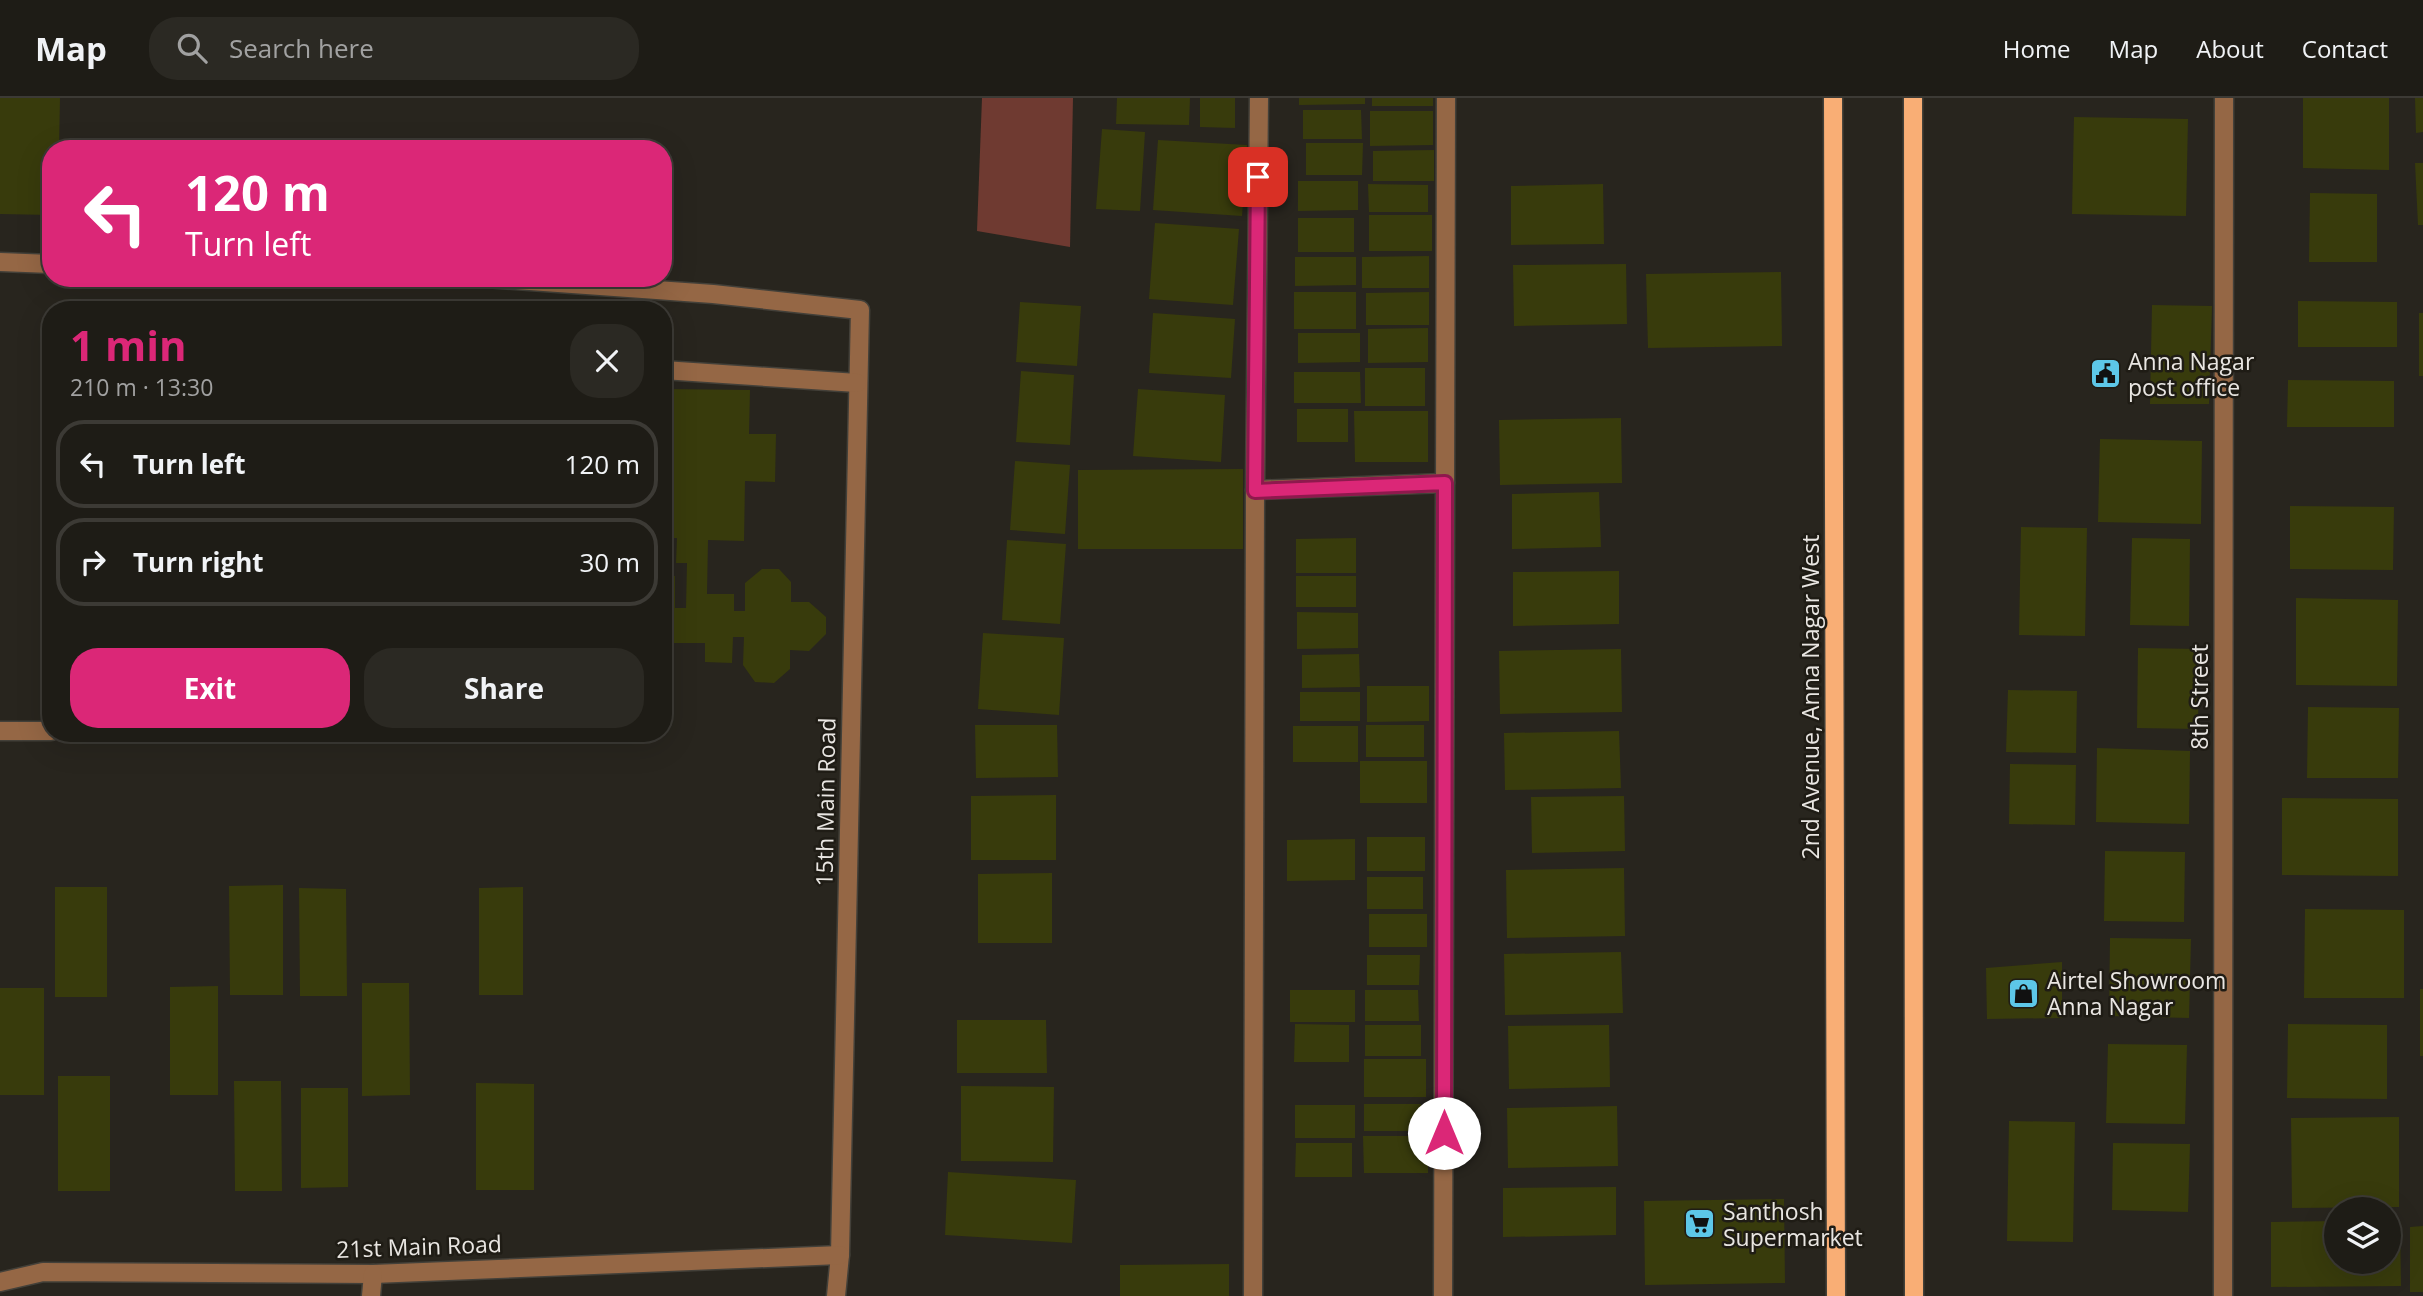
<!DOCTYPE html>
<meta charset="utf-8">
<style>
:root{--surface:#1e1c16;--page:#2b2923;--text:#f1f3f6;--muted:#a1a1a1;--line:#3c3a35;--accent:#db2777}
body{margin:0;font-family:"Open Sans",sans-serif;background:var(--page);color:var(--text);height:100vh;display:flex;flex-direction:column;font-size:26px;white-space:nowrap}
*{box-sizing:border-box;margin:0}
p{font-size:23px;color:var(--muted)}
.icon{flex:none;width:38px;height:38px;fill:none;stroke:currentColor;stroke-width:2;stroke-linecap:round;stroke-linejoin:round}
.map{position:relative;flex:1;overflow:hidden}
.sheet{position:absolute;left:42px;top:203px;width:630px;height:441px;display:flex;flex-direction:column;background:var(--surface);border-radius:28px;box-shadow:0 7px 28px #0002,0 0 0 2px var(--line)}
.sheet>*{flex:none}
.guide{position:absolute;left:42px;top:42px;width:630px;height:147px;border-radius:28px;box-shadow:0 7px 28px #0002,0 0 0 2px var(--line);background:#db2777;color:#fff;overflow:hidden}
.fabs{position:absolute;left:2324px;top:1099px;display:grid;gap:14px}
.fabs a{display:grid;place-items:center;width:77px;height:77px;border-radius:50%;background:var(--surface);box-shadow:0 7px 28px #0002,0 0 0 2px var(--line);font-size:35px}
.pin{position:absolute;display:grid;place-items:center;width:60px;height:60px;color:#fff;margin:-30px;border-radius:14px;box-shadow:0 4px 10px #0006}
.me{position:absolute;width:77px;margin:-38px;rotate:0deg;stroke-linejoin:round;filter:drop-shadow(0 0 5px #0008)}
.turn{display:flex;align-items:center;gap:24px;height:147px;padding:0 28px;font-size:32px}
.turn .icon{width:91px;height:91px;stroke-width:2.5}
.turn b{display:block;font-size:49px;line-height:60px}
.round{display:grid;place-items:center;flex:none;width:74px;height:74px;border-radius:28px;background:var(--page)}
.headline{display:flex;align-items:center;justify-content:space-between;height:119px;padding:0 28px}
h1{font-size:42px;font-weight:700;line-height:52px;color:var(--accent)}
.button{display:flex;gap:14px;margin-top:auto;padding:14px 28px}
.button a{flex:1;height:80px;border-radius:28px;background:var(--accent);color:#fff;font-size:28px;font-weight:700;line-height:80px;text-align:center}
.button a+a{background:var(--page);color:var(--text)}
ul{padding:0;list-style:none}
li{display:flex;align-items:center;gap:21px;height:88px;margin:0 14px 10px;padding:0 14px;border:4px solid var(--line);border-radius:28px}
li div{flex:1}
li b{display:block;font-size:26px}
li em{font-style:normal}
header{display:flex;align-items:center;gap:42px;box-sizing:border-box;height:98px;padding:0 35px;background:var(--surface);border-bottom:2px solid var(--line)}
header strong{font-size:33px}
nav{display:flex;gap:38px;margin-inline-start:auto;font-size:24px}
.search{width:490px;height:63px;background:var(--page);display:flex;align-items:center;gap:18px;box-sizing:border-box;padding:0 24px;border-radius:28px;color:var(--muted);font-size:26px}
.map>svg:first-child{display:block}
.green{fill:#6f3a31}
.building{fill:#383b0c}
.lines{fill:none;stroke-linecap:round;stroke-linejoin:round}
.minor-casing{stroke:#434039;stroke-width:21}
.major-casing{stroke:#434039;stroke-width:21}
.minor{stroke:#956745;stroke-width:18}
.major{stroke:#f9ae75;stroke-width:18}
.route-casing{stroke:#8e194d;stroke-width:18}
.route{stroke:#db2777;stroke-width:12}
.labels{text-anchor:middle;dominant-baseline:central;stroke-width:5;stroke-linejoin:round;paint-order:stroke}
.poi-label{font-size:23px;fill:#e9e6e2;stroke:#1f1c15;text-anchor:start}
.street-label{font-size:23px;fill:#e9e6e2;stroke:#1f1c15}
</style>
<header>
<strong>Map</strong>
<div class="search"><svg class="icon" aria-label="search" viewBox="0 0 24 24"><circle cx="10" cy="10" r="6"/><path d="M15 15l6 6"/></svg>Search here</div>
<nav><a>Home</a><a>Map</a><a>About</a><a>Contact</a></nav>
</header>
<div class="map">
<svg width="2423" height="1198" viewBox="0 0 2423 1198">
<rect width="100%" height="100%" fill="#28251e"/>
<!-- green -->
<path class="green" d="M982 0H1073L1070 149 977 133Z"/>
<!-- building -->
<g class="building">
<path d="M0 0H60L59 51H51V117L0 116Z"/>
<path d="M1117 0H1190L1189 27 1116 26Z"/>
<path d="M1200 0H1235V30L1200 29Z"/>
<path d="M1299 0H1365V6L1299 7Z"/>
<rect x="1372" y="0" width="61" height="8"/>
<path d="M2303 0H2389V72L2303 70Z"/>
<path d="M2415 0H2423V34L2416 35Z"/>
<path d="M1303 12H1361L1362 41H1303Z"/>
<path d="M1370 13H1433V47L1370 48Z"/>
<path d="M2074 19 2188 21 2186 118 2072 116Z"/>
<path d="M1102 31 1145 34 1140 113 1096 111Z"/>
<path d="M1158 42 1247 47 1242 118 1153 112Z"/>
<path d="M1306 45H1363L1362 77H1306Z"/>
<path d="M1434 52V83H1373V53Z"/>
<path d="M2415 65H2423V127H2418Z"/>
<path d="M1298 83H1358V112L1298 113Z"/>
<path d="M1368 86 1428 87V114H1369Z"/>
<path d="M1603 86 1604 146 1511 147V88Z"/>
<path d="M2310 95 2377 96V164H2309Z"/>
<rect x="1369" y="117" width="63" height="36"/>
<rect x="1298" y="120" width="56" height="34"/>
<path d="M1155 125 1239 131 1233 207 1149 201Z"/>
<path d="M1429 158V190H1362V159Z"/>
<path d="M1295 159H1356V187L1295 188Z"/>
<path d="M1626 166 1627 226 1514 228 1513 167Z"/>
<path d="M1781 174 1782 248 1648 250 1646 176Z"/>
<rect x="1294" y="194" width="62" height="37"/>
<path d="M1429 194V227H1366V195Z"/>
<path d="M2298 203 2397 204V249H2298Z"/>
<path d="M1020 204 1081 208 1077 268 1016 264Z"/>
<path d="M2152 207 2212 208 2209 306H2150Z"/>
<path d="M1153 215 1235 221 1231 280 1149 275Z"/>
<rect x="2419" y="215" width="4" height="63"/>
<path d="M1428 230V264L1368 265V231Z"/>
<path d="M1298 235H1360V264L1298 265Z"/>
<rect x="1365" y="270" width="60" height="38"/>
<path d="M1021 273 1074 277 1070 347 1016 344Z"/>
<path d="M1294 274H1360L1361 305H1294Z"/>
<path d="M2288 282 2394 283V329H2287Z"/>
<path d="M663 291 750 292 749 336H776L775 384 745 383 744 443 708 442 707 496H734V513H745V485L762 471H779L791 484V504H809L826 519V536L809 553 790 552V571L774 585 755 584 743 567 744 539H733L732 565 705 564V545H663V478H675V510H686L687 465H676L677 440H663Z"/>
<path d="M1138 291 1225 297 1221 364 1133 358Z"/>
<rect x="1297" y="311" width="51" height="33"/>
<path d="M1354 313H1428V364H1355Z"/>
<path d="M1621 320 1622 385 1500 387 1499 322Z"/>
<path d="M2100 341 2202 343 2201 426 2098 424Z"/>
<path d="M1015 363 1070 367 1065 436 1010 432Z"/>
<path d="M1243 371V451H1078V372Z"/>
<path d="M1599 394 1601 449 1512 451V396Z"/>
<path d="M2290 408 2394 409 2393 472 2290 471Z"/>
<path d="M2021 429 2087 430 2085 538 2019 537Z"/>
<path d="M1356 440V475H1296V441Z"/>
<path d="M2132 440 2190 441 2189 528 2130 527Z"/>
<path d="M1007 442 1066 446 1060 526 1002 522Z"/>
<path d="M1619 473V526L1513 528V474Z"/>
<rect x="1296" y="478" width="60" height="31"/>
<path d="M2296 500 2398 502 2397 588 2296 587Z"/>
<path d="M1297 514 1358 515V550L1297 551Z"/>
<path d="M983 535 1064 540 1059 617 978 611Z"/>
<path d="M2138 550 2199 551 2198 631 2137 630Z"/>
<path d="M1621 551 1622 614 1500 616 1499 553Z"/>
<path d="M1359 556 1360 589 1302 590V557Z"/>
<path d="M1367 588H1429V623L1367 624Z"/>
<path d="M2008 592 2077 593 2076 655 2006 654Z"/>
<rect x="1300" y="594" width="60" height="29"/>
<path d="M2308 609 2399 610 2398 680H2307Z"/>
<path d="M975 627H1057L1058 679 976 680Z"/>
<rect x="1366" y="627" width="58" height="32"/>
<rect x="1293" y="628" width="65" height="36"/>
<path d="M1619 633 1621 690 1505 692 1504 635Z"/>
<path d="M2097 650 2190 653 2189 726 2096 724Z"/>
<rect x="1360" y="663" width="67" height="42"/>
<path d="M2010 666 2076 667 2075 727 2009 726Z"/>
<path d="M1056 697V762H971V698Z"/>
<path d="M1624 698 1625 753 1532 755 1531 699Z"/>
<path d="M2282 700 2398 701V778L2282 777Z"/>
<rect x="1367" y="739" width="58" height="34"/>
<path d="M1355 741V782L1287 783V742Z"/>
<path d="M2105 753 2185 754 2184 824 2104 823Z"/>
<path d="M1624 770 1625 838 1507 840 1506 772Z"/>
<path d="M1052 775V845H978V776Z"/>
<rect x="1367" y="779" width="56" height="32"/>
<path d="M283 787V897H230L229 788Z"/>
<rect x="55" y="789" width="52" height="110"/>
<path d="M523 789V897H479V790Z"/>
<path d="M299 790 346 791 347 898H300Z"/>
<path d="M2305 811 2404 812V900H2304Z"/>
<rect x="1369" y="816" width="58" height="33"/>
<path d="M2110 840 2191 841 2189 920 2109 918Z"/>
<path d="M1621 854 1623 915 1505 917 1504 856Z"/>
<path d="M1367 857H1420L1419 887H1367Z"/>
<path d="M2062 864V920L1987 921 1986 870Z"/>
<path d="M362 885H409L410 997 362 998Z"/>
<path d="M218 888V997H170V889Z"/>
<rect x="0" y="890" width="44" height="107"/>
<rect x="2420" y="891" width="3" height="67"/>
<rect x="1290" y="892" width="65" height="32"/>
<path d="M1365 892H1418L1419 923H1365Z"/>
<path d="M957 922H1046L1047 975H957Z"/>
<path d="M1295 926 1349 927V964H1294Z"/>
<path d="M2288 926 2387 927V1001L2287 1000Z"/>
<rect x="1365" y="927" width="56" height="31"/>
<path d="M1609 927 1610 989 1509 991 1508 928Z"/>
<path d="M2108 946 2187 947 2185 1026 2106 1025Z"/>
<rect x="1364" y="961" width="62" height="38"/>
<rect x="58" y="978" width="52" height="115"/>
<path d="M234 983H281L282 1093H235Z"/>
<path d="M476 985 534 986V1092H476Z"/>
<path d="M961 988 1054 989 1053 1064 961 1063Z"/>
<path d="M301 990H348V1089L301 1090Z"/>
<rect x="1364" y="1006" width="57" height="27"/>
<rect x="1295" y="1007" width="60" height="33"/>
<path d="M1617 1008 1618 1068 1508 1070 1507 1010Z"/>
<path d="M2399 1019V1109L2292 1110 2291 1020Z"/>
<path d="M2009 1023 2075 1024 2073 1144 2007 1143Z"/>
<path d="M1363 1038H1428V1075H1364Z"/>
<path d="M1296 1045H1352V1079H1295Z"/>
<path d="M2113 1045 2190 1046 2188 1114 2112 1112Z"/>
<path d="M948 1074 1076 1082 1072 1145 945 1137Z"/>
<path d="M1616 1089V1137L1503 1139V1090Z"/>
<path d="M1784 1101 1785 1185 1645 1187 1644 1103Z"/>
<path d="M2389 1122H2400L2401 1188 2271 1189V1124L2336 1123V1164H2389Z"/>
<path d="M2423 1128V1194H2410V1129Z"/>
<path d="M1229 1166V1198H1120V1167Z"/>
</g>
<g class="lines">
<defs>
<g id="minor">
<path d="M0 164 51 166"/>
<path d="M486 180 713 196 860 212 840 1157 836 1198"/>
<path d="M663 272 857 285"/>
<path d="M1255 392 1445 385"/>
<path d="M0 633H51"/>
<path d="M0 1184 43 1174 373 1176 840 1157"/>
<path d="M371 1198 373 1176"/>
<path d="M1253 1198 1255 392 1259 0"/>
<path d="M1443 1198 1446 0"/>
<path d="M2223 1198 2224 0"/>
</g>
<g id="major">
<path d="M1833 0 1836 1198"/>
<path d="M1913 0 1914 1198"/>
</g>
</defs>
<!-- minor casing -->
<use href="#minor" class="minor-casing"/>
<!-- major casing -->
<use href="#major" class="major-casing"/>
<!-- minor -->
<use href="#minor" class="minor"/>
<!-- major -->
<use href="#major" class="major"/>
</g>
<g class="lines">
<defs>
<path id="route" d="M1258 79 1255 393 1445 385 1444 1035"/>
</defs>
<!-- route casing -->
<use href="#route" class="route-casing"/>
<!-- route -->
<use href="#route" class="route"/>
</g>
<!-- icons -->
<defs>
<symbol id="civic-square" viewBox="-11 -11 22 22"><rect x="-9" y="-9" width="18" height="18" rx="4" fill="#5dc7e8" stroke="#1f1c15"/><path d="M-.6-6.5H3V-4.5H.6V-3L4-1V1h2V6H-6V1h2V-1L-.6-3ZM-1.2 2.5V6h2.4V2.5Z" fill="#111"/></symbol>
<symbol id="shop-square" viewBox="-11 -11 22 22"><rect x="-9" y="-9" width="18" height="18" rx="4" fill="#5dc7e8" stroke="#1f1c15"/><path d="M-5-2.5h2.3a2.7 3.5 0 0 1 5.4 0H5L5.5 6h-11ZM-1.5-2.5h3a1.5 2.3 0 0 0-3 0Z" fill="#111"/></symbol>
<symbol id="supermarket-square" viewBox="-11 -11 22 22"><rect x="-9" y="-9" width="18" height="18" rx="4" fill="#5dc7e8" stroke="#1f1c15"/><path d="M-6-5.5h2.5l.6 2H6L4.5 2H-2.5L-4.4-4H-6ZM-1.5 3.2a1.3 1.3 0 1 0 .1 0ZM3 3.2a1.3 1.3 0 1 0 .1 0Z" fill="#111"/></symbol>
</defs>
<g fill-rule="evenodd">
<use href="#civic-square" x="2088" y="258" width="35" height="35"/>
<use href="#shop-square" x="2006" y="878" width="35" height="35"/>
<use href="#supermarket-square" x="1682" y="1108" width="35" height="35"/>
</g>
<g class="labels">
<!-- poi labels -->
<g class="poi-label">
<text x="2128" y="263">Anna Nagar<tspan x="2128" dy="26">post office</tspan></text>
<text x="2047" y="882">Airtel Showroom<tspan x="2047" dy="26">Anna Nagar</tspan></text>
<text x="1723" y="1113">Santhosh<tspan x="1723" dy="26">Supermarket</tspan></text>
</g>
<!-- street labels -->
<g class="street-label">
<text transform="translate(1810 599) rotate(-90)">2nd Avenue, Anna Nagar West</text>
<text transform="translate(2199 599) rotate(-90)">8th Street</text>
<text transform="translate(825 704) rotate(-89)">15th Main Road</text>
<text transform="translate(419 1148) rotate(-2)">21st Main Road</text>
</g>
</g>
</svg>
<div class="fabs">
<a><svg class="icon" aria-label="layers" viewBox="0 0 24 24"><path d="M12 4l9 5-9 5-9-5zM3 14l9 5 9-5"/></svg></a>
</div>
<div class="pin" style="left:1258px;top:79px;background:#d93025"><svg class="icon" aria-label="arrive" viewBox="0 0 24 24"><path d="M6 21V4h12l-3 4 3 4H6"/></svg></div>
<svg class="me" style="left:1444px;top:1035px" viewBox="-20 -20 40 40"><circle r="19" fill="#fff"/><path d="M0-13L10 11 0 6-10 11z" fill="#db2777"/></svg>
<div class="guide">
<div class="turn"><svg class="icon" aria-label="left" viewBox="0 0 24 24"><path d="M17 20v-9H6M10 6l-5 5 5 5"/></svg><div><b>120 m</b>Turn left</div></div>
</div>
<section class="sheet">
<div class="headline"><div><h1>1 min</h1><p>210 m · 13:30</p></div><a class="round"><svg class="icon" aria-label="close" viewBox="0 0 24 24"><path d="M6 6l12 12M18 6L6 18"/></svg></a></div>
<ul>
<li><svg class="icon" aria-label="left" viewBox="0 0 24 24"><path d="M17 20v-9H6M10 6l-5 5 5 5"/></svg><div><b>Turn left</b></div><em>120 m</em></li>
<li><svg class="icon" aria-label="right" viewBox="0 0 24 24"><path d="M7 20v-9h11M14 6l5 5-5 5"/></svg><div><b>Turn right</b></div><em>30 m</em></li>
</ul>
<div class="button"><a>Exit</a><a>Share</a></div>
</section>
</div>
